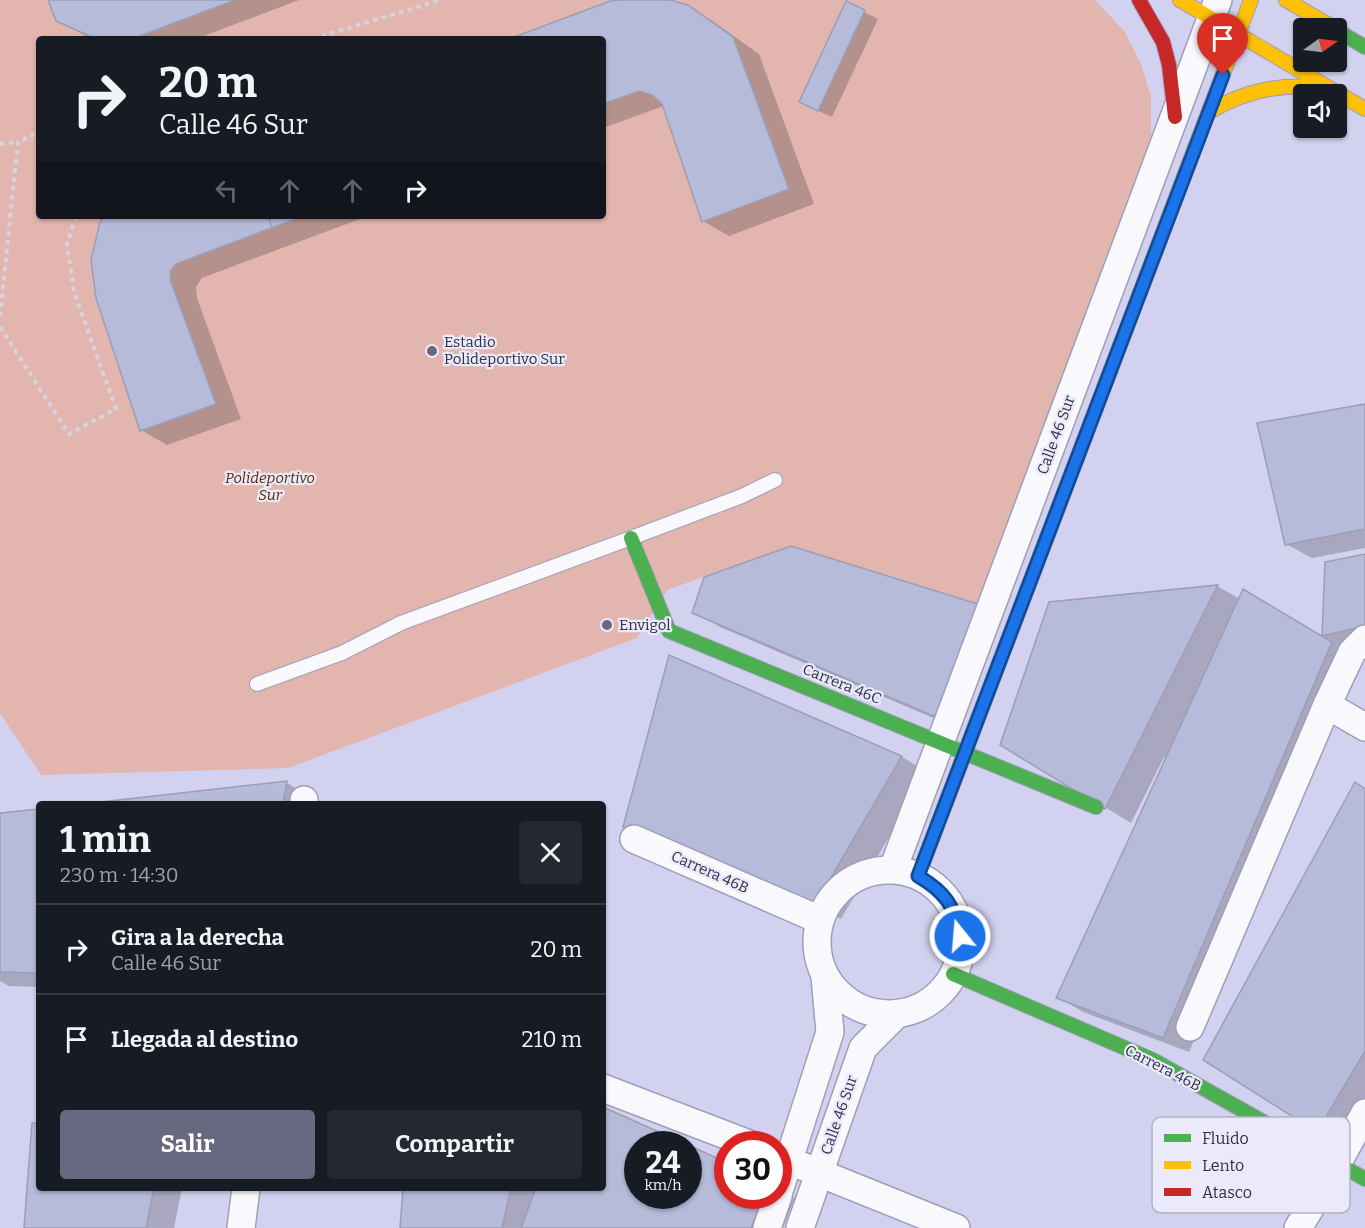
<!DOCTYPE html>
<html lang="es">
<meta charset="utf-8">
<style>
:root{--surface:#171b24;--page:#242831;--text:#f1f3f6;--muted:#9ea1a6;--line:#363941;--accent:#696881}
body{margin:0;font-family:Bitter,serif;background:var(--page);color:var(--text);height:100vh;display:flex;flex-direction:column;font-size:22px;white-space:nowrap}
*{box-sizing:border-box;margin:0}
p{font-size:20px;color:var(--muted)}
.icon{flex:none;width:33px;height:33px;fill:none;stroke:currentColor;stroke-width:2;stroke-linecap:round;stroke-linejoin:round}
.map{position:relative;flex:1;overflow:hidden}
.details{position:absolute;left:36px;top:801px;width:570px;height:390px;display:flex;flex-direction:column;background:var(--surface);border-radius:6px;box-shadow:0 2px 4px #0004}
.details>*{flex:none}
.guide{position:absolute;left:36px;top:36px;width:570px;height:183px;border-radius:6px;box-shadow:0 2px 4px #0004;background:#171b24;color:var(--text);overflow:hidden}
.needle{width:39px;rotate:76deg}
.fabs{position:absolute;left:1293px;top:18px;display:grid;gap:12px}
.fabs a{display:grid;place-items:center;width:54px;height:54px;border-radius:6px;background:var(--surface);box-shadow:0 2px 4px #0004;font-size:30px}
.speed{position:absolute;left:624px;top:1131px;display:flex;gap:12px;font-size:30px;font-weight:700;text-align:center}
.speed>*{display:grid;place-content:center;width:78px;height:78px;border-radius:50%;background:var(--surface);box-shadow:0 2px 4px #0004;line-height:1}
.speed small{font-size:15px;font-weight:400}
.speed .limit{border:9px solid #d22;background:#fff;color:#111}
.pin{position:absolute;display:grid;place-items:center;width:51px;height:51px;color:#fff;margin:-62px -26px;border-radius:50% 50% 50% 0;rotate:-45deg;box-shadow:0 0 6px #0007}
.pin .icon{rotate:45deg}
.me{position:absolute;width:66px;margin:-33px;rotate:343deg;stroke-linejoin:round;filter:drop-shadow(0 0 4px #0008)}
.turn{display:flex;align-items:center;gap:21px;height:126px;padding:0 24px;font-size:27px}
.turn .icon{width:78px;height:78px;stroke-width:2.5}
.turn b{display:block;font-size:42px;line-height:51px}
.lanes{display:flex;align-items:center;height:57px;padding:0 24px;background:#0003;justify-content:center;gap:30px;direction:ltr}
.lanes .off{opacity:.35}
.round{display:grid;place-items:center;flex:none;width:63px;height:63px;border-radius:6px;background:var(--page)}
.overview{display:flex;align-items:center;justify-content:space-between;height:102px;padding:0 24px}
h1{font-size:36px;font-weight:700;line-height:45px}
.primary-button{display:flex;gap:12px;margin-top:auto;padding:12px 24px}
.primary-button a{flex:1;height:69px;border-radius:6px;background:var(--accent);color:#fff;font-size:24px;font-weight:700;line-height:69px;text-align:center}
.primary-button a+a{background:var(--page);color:var(--text)}
ul{padding:0;list-style:none}
li{display:flex;align-items:center;gap:18px;height:90px;padding:0 24px;border-top:2px solid var(--line)}
li div{flex:1}
li b{display:block;font-size:22px}
li em{font-style:normal}
.map>svg:first-child{display:block}
.green{fill:#e2b6af;fill-rule:evenodd}
.shadow{fill:#0003}
.building{fill:#b5bbd8;stroke:#9b9eb5;stroke-width:1.5}
.lines{fill:none;stroke-linecap:round;stroke-linejoin:round}
.lane-casing{stroke:#9f9eb6;stroke-width:16}
.street-casing{stroke:#9f9eb6;stroke-width:30}
.fast-casing{stroke:#9f9eb6;stroke-width:16}
.slow-casing{stroke:#9f9eb6;stroke-width:16}
.jam-casing{stroke:#9f9eb6;stroke-width:16}
.path{stroke:#d4d4dc;stroke-width:4;stroke-dasharray:4.5 4.5;stroke-linecap:butt}
.lane{stroke:#f8f8fd;stroke-width:14}
.street{stroke:#f8f8fd;stroke-width:27}
.fast{stroke:#4caf50;stroke-width:14}
.slow{stroke:#ffc107;stroke-width:14}
.jam{stroke:#c62828;stroke-width:14}
.route-casing{stroke:#114b97;stroke-width:15}
.route{stroke:#1a73e8;stroke-width:10}
.poi-dot{fill:#696881;stroke:#eaeafb;stroke-width:2}
.labels{text-anchor:middle;dominant-baseline:central;stroke-width:4.5;stroke-linejoin:round;paint-order:stroke}
.poi-label{font-size:15px;fill:#313046;stroke:#eaeafb;text-anchor:start}
.street-label{font-size:15px;fill:#313046;stroke:#eaeafb}
.park-label{font-size:15px;font-style:italic;fill:#612706;stroke:#eaeafb}
.key{fill:#eaeafb;stroke:#b2b2c5;stroke-width:1.5}
.key-label{font-size:16px;fill:#313046}
</style>
<div class="map">
<svg width="1365" height="1228" viewBox="0 0 1365 1228">
<rect width="100%" height="100%" fill="#d2d1ef"/>
<!-- green -->
<path class="green" d="M0 0H1095L1125 32 1141 64 1151 97V136L981 605 791 546 667 590 637 638 288 768 41 775 0 713ZM39 39H603V216H39Z"/>
<!-- shadow -->
<g class="shadow">
<path d="M50 0H299L196 39H91L57 20Z"/>
<path d="M629 0H664L687 6 714 22 759 54 814 204 729 236 703 221 664 106 603 128V39H513Z"/>
<path d="M847 3 878 19 832 117 814 109Z"/>
<path d="M107 216H368L202 278 196 287 197 298 241 419 167 445 141 430Z"/>
<path d="M1365 405V548L1312 558 1286 544Z"/>
<path d="M1365 556 1358 658 1189 1052 1083 1012 1058 997 1167 758 1164 757 1131 823 1002 744 1217 586 1240 599 1323 638 1327 563Z"/>
<path d="M705 578 964 731 720 627 694 612Z"/>
<path d="M670 657 902 757 927 772 841 919 651 841Z"/>
<path d="M287 783 312 798 311 804H97Z"/>
<path d="M1365 790V1109L1343 1145 1318 1130Z"/>
<path d="M39 810V987L9 986 0 981V818Z"/>
<path d="M603 1109 683 1144H638V1196H778V1189L795 1198 783 1228H401L405 1188H603Z"/>
<path d="M39 1124V1188H182L174 1228H25Z"/>
</g>
<!-- building -->
<g class="building">
<path d="M48 0H235L132 39H96L56 21Z"/>
<path d="M619 0H670L688 5 733 37 789 189 702 222 662 104 652 95 639 91 603 104V39H509L610 1Z"/>
<path d="M846 1 865 10 818 111 799 102Z"/>
<path d="M105 216H303L176 264 170 272 171 282 216 404 140 431 96 298 91 260 100 222Z"/>
<path d="M268 216H303L272 228Z"/>
<path d="M1365 404V529L1285 545 1257 423Z"/>
<path d="M791 546 981 605 938 718 692 613 704 577Z"/>
<path d="M1365 554V626L1322 636 1325 562Z"/>
<path d="M1218 585 1105 809 1000 745 1049 602Z"/>
<path d="M1243 589 1332 642 1163 1038 1056 998Z"/>
<path d="M669 655 902 756 815 905 623 827Z"/>
<path d="M287 781 283 804H83Z"/>
<path d="M1355 782 1365 789V1051L1317 1132 1203 1060Z"/>
<path d="M39 809V973L0 972V813Z"/>
<path d="M603 1107 686 1144H638V1196H688V1145L728 1163V1196H764L751 1228H521L536 1188H603Z"/>
<path d="M32 1123H39V1188H154L146 1228H24Z"/>
<path d="M403 1188H511L502 1228H400Z"/>
</g>
<g class="lines">
<defs>
<path id="lane" d="M257 684 342 653 401 623 631 538 742 496 775 480"/>
<g id="street">
<path d="M1327 705 1352 652 1365 639"/>
<path d="M304 804V800"/>
<path d="M634 839 820 920"/>
<path d="M893 869 1218 0"/>
<circle cx="889" cy="942" r="72"/>
<path d="M1190 1027 1327 705 1365 727"/>
<path d="M603 1088 749 1144"/>
<path d="M802 1166 956 1228"/>
<path d="M778 1194 830 1032 825 977"/>
<path d="M241 1228 246 1188"/>
<path d="M767 1228 778 1196"/>
<path d="M800 1228 863 1048 897 1014"/>
<path d="M1298 1228 1337 1164 1365 1113"/>
</g>
<g id="fast">
<path d="M1336 30 1365 47"/>
<path d="M631 538 669 631 1096 807"/>
<path d="M918 876 1111 369"/>
<path d="M953 974 1153 1060 1365 1179"/>
</g>
<g id="slow">
<path d="M1180 0 1365 109"/>
<path d="M1286 0 1334 28"/>
<path d="M1209 112C1246 90 1282 83 1324 88"/>
<path d="M1111 369 1251 0"/>
</g>
<path id="jam" d="M1139 0 1163 42 1169 65 1175 117"/>
</defs>
<!-- lane casing -->
<use href="#lane" class="lane-casing"/>
<!-- street casing -->
<use href="#street" class="street-casing"/>
<!-- fast casing -->
<use href="#fast" class="fast-casing"/>
<!-- slow casing -->
<use href="#slow" class="slow-casing"/>
<!-- jam casing -->
<use href="#jam" class="jam-casing"/>
<!-- path -->
<g class="path">
<path d="M313 39 440 0"/>
<path d="M0 144 18 142"/>
<path d="M0 316 18 142 39 132"/>
<path d="M0 327 69 434 116 409 74 292 67 244 76 216"/>
</g>
<!-- lane -->
<use href="#lane" class="lane"/>
<!-- street -->
<use href="#street" class="street"/>
<!-- fast -->
<use href="#fast" class="fast"/>
<!-- slow -->
<use href="#slow" class="slow"/>
<!-- jam -->
<use href="#jam" class="jam"/>
</g>
<g class="lines">
<defs>
<path id="route" d="M960 936C955 906 945 892 918 876L1223 75"/>
</defs>
<!-- route casing -->
<use href="#route" class="route-casing"/>
<!-- route -->
<use href="#route" class="route"/>
</g>
<!-- markers -->
<g class="poi-dot">
<circle cx="432" cy="351" r="6"/>
<circle cx="607" cy="625" r="6"/>
</g>
<g class="labels">
<!-- poi labels -->
<g class="poi-label">
<text x="444" y="342">Estadio<tspan x="444" dy="17">Polideportivo Sur</tspan></text>
<text x="619" y="625">Envigol</text>
</g>
<!-- street labels -->
<g class="street-label">
<text transform="translate(1056 435) rotate(-70)">Calle 46 Sur</text>
<text transform="translate(842 684) rotate(22)">Carrera 46C</text>
<text transform="translate(710 872) rotate(24)">Carrera 46B</text>
<text transform="translate(1163 1068) rotate(27)">Carrera 46B</text>
<text transform="translate(839 1115) rotate(-71)">Calle 46 Sur</text>
</g>
<!-- park labels -->
<g class="park-label">
<text x="270" y="478">Polideportivo<tspan x="270" dy="17">Sur</tspan></text>
</g>
</g>
<!-- legend -->
<rect x="1152" y="1117" width="198" height="96" rx="9" class="key"/>
<rect x="1164" y="1134" width="27" height="8" fill="#4caf50"/>
<rect x="1164" y="1161" width="27" height="8" fill="#ffc107"/>
<rect x="1164" y="1188" width="27" height="8" fill="#c62828"/>
<g class="key-label">
<text x="1202" y="1144">Fluido</text>
<text x="1202" y="1171">Lento</text>
<text x="1202" y="1198">Atasco</text>
</g>
</svg>
<div class="fabs">
<a><svg class="needle" viewBox="-14 -14 28 28"><path d="M0-13l5 13h-10z" fill="#e53935"/><path d="M0 13l5-13h-10z" fill="#9ea1a6"/></svg></a>
<a><svg class="icon" aria-label="sound" viewBox="0 0 24 24"><path d="M4 9h4l5-4v14l-5-4H4zM17 9q2 3 0 6"/></svg></a>
</div>
<div class="speed"><div>24<small>km/h</small></div><div class="limit">30</div></div>
<div class="pin" style="left:1223px;top:75px;background:#d93025"><svg class="icon" aria-label="arrive" viewBox="0 0 24 24"><path d="M6 21V4h12l-3 4 3 4H6"/></svg></div>
<svg class="me" style="left:960px;top:936px" viewBox="-20 -20 40 40"><circle r="17" fill="#1a73e8" stroke="#fff" stroke-width="3"/><path d="M0-11L8 9 0 5-8 9z" fill="#fff"/></svg>
<div class="guide">
<div class="turn"><svg class="icon" aria-label="right" viewBox="0 0 24 24"><path d="M7 20v-9h11M14 6l5 5-5 5"/></svg><div><b>20 m</b>Calle 46 Sur</div></div>
<div class="lanes"><svg class="icon off" aria-label="left" viewBox="0 0 24 24"><path d="M17 20v-9H6M10 6l-5 5 5 5"/></svg><svg class="icon off" aria-label="ahead" viewBox="0 0 24 24"><path d="M12 20V5M6 11l6-6 6 6"/></svg><svg class="icon off" aria-label="ahead" viewBox="0 0 24 24"><path d="M12 20V5M6 11l6-6 6 6"/></svg><svg class="icon" aria-label="right" viewBox="0 0 24 24"><path d="M7 20v-9h11M14 6l5 5-5 5"/></svg></div>
</div>
<section class="details">
<div class="overview"><div><h1>1 min</h1><p>230 m · 14:30</p></div><a class="round"><svg class="icon" aria-label="close" viewBox="0 0 24 24"><path d="M6 6l12 12M18 6L6 18"/></svg></a></div>
<ul>
<li><svg class="icon" aria-label="right" viewBox="0 0 24 24"><path d="M7 20v-9h11M14 6l5 5-5 5"/></svg><div><b>Gira a la derecha</b><p>Calle 46 Sur</p></div><em>20 m</em></li>
<li><svg class="icon" aria-label="arrive" viewBox="0 0 24 24"><path d="M6 21V4h12l-3 4 3 4H6"/></svg><div><b>Llegada al destino</b></div><em>210 m</em></li>
</ul>
<div class="primary-button"><a>Salir</a><a>Compartir</a></div>
</section>
</div>
